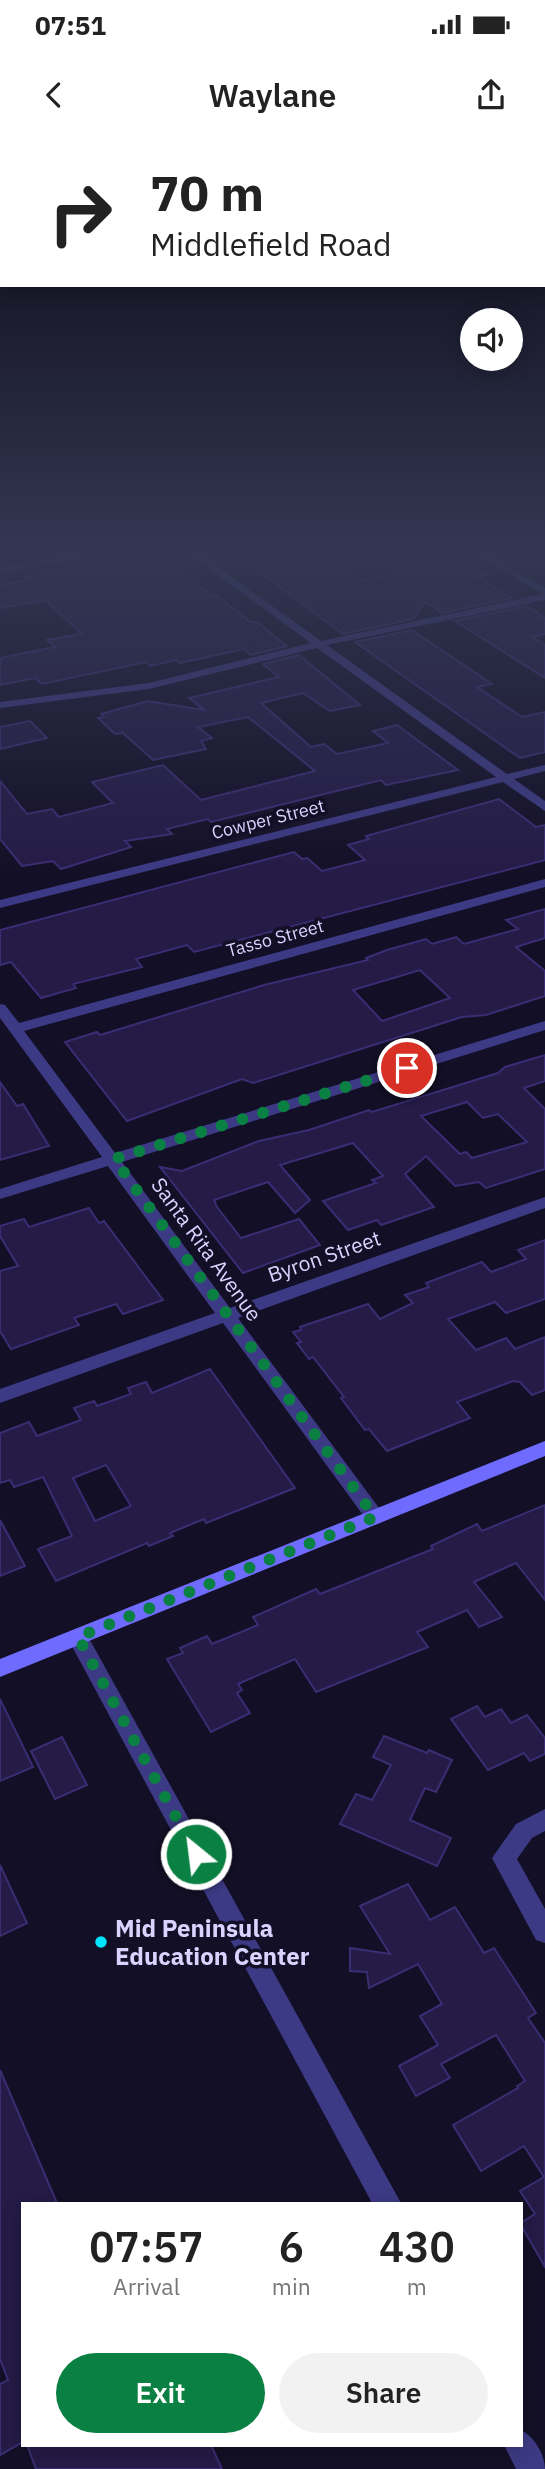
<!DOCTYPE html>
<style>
:root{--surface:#fff;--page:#f2f2f2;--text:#222;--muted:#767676;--accent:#0b8043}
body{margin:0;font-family:"IBM Plex Sans",sans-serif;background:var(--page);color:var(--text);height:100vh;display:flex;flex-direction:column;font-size:26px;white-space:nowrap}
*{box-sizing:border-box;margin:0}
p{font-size:23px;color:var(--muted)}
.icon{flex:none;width:38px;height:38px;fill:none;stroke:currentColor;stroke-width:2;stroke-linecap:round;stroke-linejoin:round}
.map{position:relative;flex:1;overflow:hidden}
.sheet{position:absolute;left:21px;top:2062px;width:502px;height:245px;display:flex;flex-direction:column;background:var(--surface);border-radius:0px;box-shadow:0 4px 18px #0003}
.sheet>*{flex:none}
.guide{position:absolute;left:0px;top:0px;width:546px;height:147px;box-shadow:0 4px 18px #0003;background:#fff;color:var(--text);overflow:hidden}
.controls{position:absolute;left:460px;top:168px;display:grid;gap:14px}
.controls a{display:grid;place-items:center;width:63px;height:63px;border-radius:50%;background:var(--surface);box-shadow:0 4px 18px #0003;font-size:35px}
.pin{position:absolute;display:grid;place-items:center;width:60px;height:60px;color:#fff;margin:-30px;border:4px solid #fff;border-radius:50%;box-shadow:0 2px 7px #0007}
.me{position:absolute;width:77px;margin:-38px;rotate:331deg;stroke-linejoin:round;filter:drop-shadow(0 0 5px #0008)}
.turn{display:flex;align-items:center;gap:24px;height:147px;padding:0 35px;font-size:32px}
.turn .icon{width:91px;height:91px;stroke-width:2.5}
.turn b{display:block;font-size:49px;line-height:60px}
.eta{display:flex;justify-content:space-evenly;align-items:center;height:119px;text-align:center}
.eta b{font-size:42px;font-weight:600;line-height:49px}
.cta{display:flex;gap:14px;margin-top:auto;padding:14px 35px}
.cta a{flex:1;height:80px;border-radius:42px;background:var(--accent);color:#fff;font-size:28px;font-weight:600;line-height:80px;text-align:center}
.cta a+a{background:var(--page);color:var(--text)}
.status{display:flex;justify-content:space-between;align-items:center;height:49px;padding:0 35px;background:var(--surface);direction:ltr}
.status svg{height:19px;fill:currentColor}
header{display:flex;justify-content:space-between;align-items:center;height:91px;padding:0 35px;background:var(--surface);font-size:32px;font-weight:600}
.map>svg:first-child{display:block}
.building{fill:#241b47;stroke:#3b2d73;stroke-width:2;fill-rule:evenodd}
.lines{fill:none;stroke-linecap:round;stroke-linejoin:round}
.minor{fill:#3d3a85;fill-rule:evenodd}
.secondary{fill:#6f6bff;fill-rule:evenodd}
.route{stroke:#0b8043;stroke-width:12;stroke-dasharray:0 21.6}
.poi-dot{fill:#00e5ff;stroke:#130f26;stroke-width:2.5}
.labels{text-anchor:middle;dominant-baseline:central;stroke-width:7;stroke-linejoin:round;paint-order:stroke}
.far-street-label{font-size:18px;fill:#d9d4ff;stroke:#130f26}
.street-label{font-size:21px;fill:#d9d4ff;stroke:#130f26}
.near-poi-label{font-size:24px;font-weight:bold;fill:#d9d4ff;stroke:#130f26;text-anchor:start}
</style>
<div class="status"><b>07:51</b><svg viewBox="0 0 49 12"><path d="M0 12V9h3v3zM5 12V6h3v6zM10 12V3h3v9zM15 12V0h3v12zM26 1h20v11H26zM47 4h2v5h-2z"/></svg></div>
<header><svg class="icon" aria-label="back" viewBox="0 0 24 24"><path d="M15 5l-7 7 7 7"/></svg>Waylane<svg class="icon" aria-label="share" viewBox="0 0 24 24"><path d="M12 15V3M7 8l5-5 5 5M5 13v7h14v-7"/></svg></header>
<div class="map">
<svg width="545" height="2329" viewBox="0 0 545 2329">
<rect width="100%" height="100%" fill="#130f26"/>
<!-- building -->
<g class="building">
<path d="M230 410H313L361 440 417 430 406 423 449 414 486 435 477 437 512 458 442 473 425 462 413 479 343 494Z"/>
<path d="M158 415 213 456 216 455 251 482H257L287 506 251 515 244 509 180 523 176 520 150 526 146 522 42 544 35 538 0 545V518L55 507 47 500 82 494 45 460 0 468V445L30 440 26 437Z"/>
<path d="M527 466 545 478V494L532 497 545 505V538L455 481Z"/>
<path d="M412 490 492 544 477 547 522 577 545 572V612L520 618 355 502Z"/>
<path d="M299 515 360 565 330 571 303 553 261 563 311 607 324 604 337 614 388 603 373 591 397 585 458 630 386 645 381 640 211 682 208 679 167 689 172 694 125 701 131 707 61 729 53 721 22 726 0 699V641L27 674 52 669 59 677 113 663 92 642 163 625 201 660 315 631 248 577 198 587 212 598 201 601 206 609 153 620 123 593 115 594 98 578 104 577 101 574 148 561 204 570 189 558 279 537 263 524Z"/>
<path d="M30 581 47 598 0 609V587Z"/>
<path d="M499 659 536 687 545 685V720L194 812 187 805 136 819 142 827 73 844 76 848 41 858 11 822 0 825V790L294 712 302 719 307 718 322 731 365 720 348 705 369 699 366 696Z"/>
<path d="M545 769V798L516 807 545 831V856L486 875 462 877 253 943 242 939 127 981 65 902 97 892 100 895 264 845 368 820 366 818 387 810 426 799 432 804 456 797 464 804 518 789 506 780ZM420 830 450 858 382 881 353 850Z"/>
<path d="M545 915V941L524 948 545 969V1029L486 1048 479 1042 455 1046 426 1016 405 1034 434 1067 381 1085 377 1080 348 1090 323 1061 376 1043 372 1040 383 1036 353 1003 280 1025 310 1060 295 1073 268 1042 214 1060 217 1067 241 1098 299 1079 320 1105 243 1133 160 1027 182 1031 259 1001 309 990 369 970 372 972 498 933 505 927ZM467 962 483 978 498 974 527 1002 472 1018 466 1012 460 1014 421 976Z"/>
<path d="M0 942 17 966 23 964 49 1006 0 1020Z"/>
<path d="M89 1068 99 1083 104 1081 163 1160 123 1174 116 1164 74 1178 79 1185 11 1209 0 1191V1131L18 1126 0 1096V1086L24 1079 29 1087Z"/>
<path d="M545 1100V1159L506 1173 495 1162 448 1179 476 1210 506 1198 515 1209 545 1197V1250L532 1255 520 1242 513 1241 457 1262 470 1278 387 1311 369 1289 365 1290 341 1258 344 1257 313 1217 309 1219 297 1203 301 1202 293 1192 301 1190 300 1187 368 1164 380 1179 413 1163 405 1155 429 1147 426 1143 482 1122 491 1132 526 1119 518 1110Z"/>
<path d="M210 1229 295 1348 206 1383 204 1379 170 1393 173 1396 149 1406 147 1403 56 1441 38 1409 72 1396 43 1337 14 1347 10 1340 0 1343V1293L29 1282 37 1296 81 1280 74 1268 94 1261 97 1266 131 1254 128 1248 146 1242 152 1253ZM106 1325 131 1366 95 1381 73 1338Z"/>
<path d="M545 1365V1460L516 1423 474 1442 502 1477 479 1487 467 1470 417 1492 428 1507 316 1552 295 1519 238 1544 242 1550 237 1553 250 1573 211 1592 167 1519 183 1513 180 1508 207 1496 212 1504 258 1485 253 1477 316 1449 320 1454 433 1409 431 1406 477 1384 482 1391Z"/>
<path d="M0 1380 25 1426 0 1436Z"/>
<path d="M0 1559 33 1627 0 1641Z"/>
<path d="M477 1566 485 1577 501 1569 511 1583 527 1575 545 1598V1614L530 1621 524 1613 488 1630 451 1579Z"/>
<path d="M384 1596 427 1613 429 1610 452 1620 436 1652 425 1648 410 1680 451 1698 437 1726 340 1684 356 1654 372 1660 391 1625 373 1617Z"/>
<path d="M62 1597 87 1645 55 1659 31 1611Z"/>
<path d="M0 1725 27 1783 0 1796Z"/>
<path d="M408 1744 430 1780 455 1767 484 1813 494 1808 536 1873 528 1878 545 1903V2127L522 2087V2082L535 2074 520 2051 544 2037 524 2006 481 2031 453 1985 518 1948 517 1946 525 1941 496 1895 441 1924 450 1938 416 1956 399 1926 438 1905 420 1876 442 1864 418 1824 369 1848 367 1832 350 1831V1808L390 1814 360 1766Z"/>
<path d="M0 1930 57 2063H23V2302L0 2315V2244L8 2240 0 2219Z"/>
<path d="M27 2305H211L222 2329H36Z"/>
</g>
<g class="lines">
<!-- minor -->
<g class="minor">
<path d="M100 410H120L0 433V427Z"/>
<path d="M183 410H194L321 501 543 454 468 410H479L545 448V460L327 505 507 634 545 625V631L514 639 545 661V671L503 642 0 768V760L496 637 317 508 149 549 0 568V562L149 543 311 503Z"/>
<path d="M545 739V747L24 891 115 1013 545 881V890L122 1022 230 1168 545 1057V1068L238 1178 382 1372 385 1377 382 1382 375 1385 368 1382 223 1183 0 1263V1249L215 1173 108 1026 0 1059V1049L102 1017 0 878V864L5 865 19 883Z"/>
<path d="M78 1488 85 1491 401 2063H372L67 1497 71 1491Z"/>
<path d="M545 1669V1691L532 1698 517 1719 545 1769V1803L536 1800 492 1718 516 1684Z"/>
<path d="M522 2291C534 2296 545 2315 545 2329H516L504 2305H522Z"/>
</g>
<!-- secondary -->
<path class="secondary" d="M545 1301V1316L0 1537V1519Z"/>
</g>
<!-- sky -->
<linearGradient id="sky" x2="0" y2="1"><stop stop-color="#0a0815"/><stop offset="0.56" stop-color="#333752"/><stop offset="1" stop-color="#333752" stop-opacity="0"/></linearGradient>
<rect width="545" height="736" fill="url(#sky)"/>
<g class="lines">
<!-- route -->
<path class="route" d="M196 1714 78 1497 375 1377 114 1019 407 928"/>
</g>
<!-- markers -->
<circle class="poi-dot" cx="101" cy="1802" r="7"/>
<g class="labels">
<!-- far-street labels -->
<g class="far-street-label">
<text transform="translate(268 679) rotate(-14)">Cowper Street</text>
<text transform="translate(275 798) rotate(-15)">Tasso Street</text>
</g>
<!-- street labels -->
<g class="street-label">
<text transform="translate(207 1109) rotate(54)">Santa Rita Avenue</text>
<text transform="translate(324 1116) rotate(-19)">Byron Street</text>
</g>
<!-- near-poi labels -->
<g class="near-poi-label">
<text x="115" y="1788">Mid Peninsula<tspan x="115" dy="28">Education Center</tspan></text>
</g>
</g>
</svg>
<div class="controls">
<a><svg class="icon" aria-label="sound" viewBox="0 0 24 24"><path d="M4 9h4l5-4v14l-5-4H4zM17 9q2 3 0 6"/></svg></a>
</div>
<div class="pin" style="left:407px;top:928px;background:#d93025"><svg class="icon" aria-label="arrive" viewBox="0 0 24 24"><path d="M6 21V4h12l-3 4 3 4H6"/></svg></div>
<svg class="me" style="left:196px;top:1714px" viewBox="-20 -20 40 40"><circle r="17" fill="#0b8043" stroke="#fff" stroke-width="3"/><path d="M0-11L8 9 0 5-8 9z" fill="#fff"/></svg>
<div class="guide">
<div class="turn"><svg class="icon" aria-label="right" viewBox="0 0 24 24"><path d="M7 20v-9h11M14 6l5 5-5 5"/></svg><div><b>70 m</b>Middlefield Road</div></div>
</div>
<section class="sheet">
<div class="eta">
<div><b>07:57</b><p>Arrival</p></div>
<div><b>6</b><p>min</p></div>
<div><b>430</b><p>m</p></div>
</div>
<div class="cta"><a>Exit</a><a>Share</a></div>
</section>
</div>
